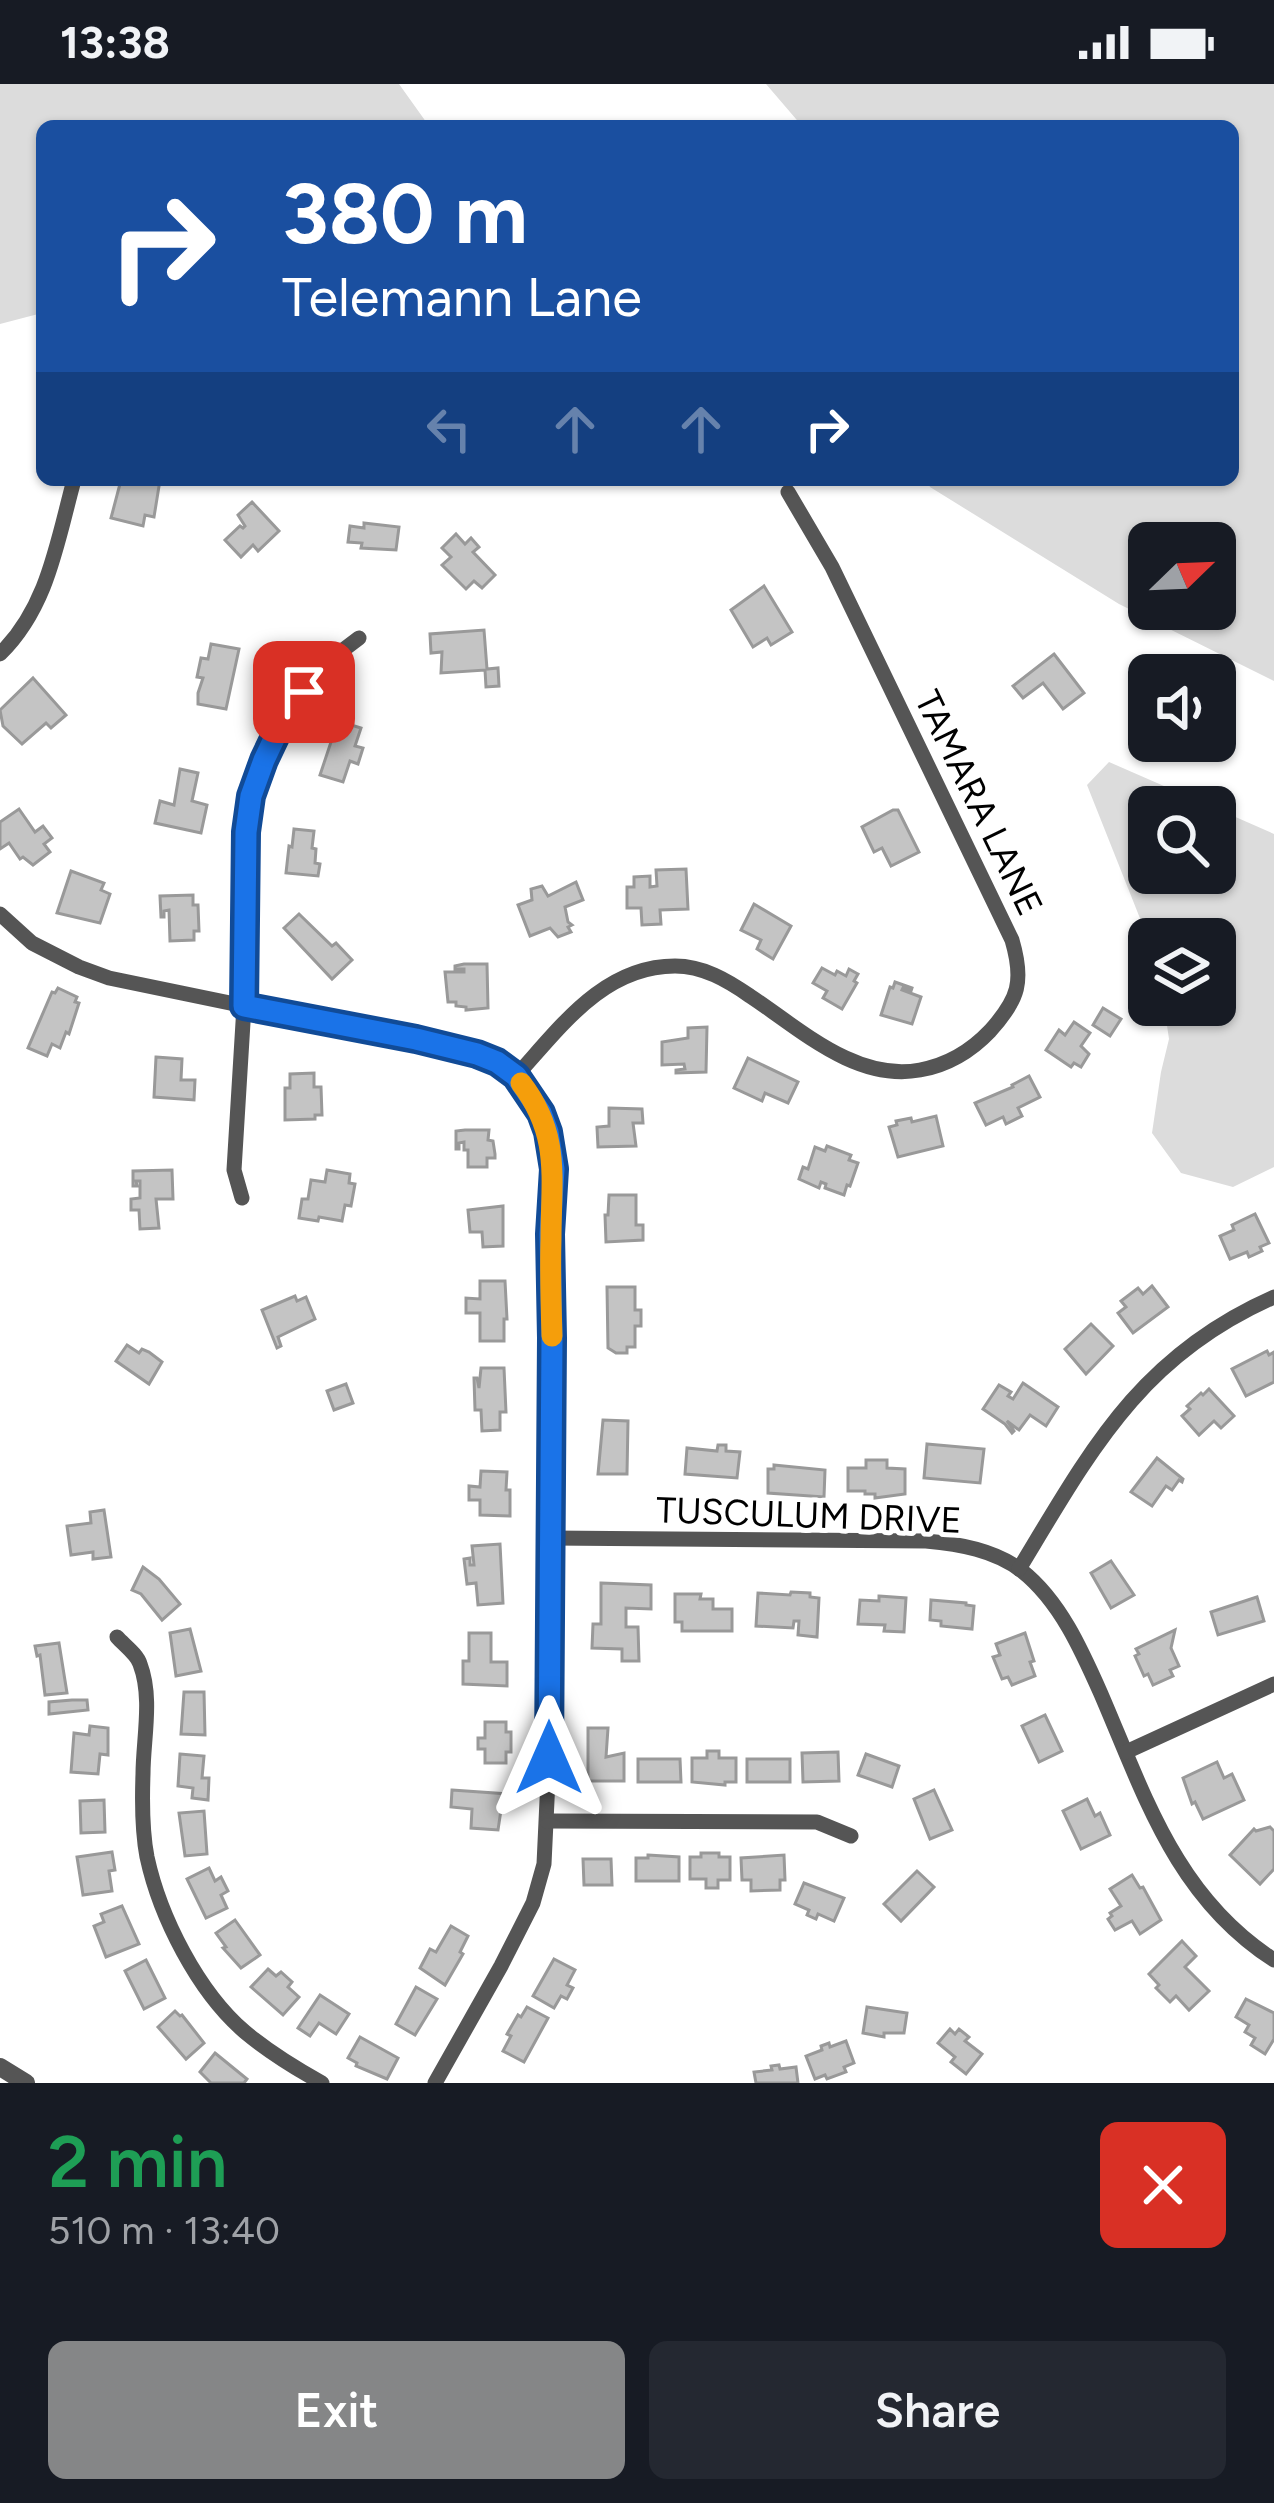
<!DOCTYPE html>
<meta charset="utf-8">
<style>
:root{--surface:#171b24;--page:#242831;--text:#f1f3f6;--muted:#9ea1a6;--accent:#858687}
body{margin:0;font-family:Figtree,sans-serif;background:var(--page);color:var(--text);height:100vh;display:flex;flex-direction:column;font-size:45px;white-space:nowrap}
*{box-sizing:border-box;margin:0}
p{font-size:39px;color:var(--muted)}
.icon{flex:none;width:66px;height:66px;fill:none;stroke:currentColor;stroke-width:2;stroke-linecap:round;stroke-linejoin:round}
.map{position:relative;height:1999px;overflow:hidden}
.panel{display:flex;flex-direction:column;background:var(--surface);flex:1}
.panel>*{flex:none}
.banner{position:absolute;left:36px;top:36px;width:1203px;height:366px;border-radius:18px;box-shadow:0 3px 9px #0004;background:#1a4fa0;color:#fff;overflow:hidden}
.needle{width:78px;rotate:67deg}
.tools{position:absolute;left:1128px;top:438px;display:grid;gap:24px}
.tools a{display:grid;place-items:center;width:108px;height:108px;border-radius:18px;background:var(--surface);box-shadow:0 3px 9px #0004;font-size:60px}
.pin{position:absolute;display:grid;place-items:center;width:102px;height:102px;color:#fff;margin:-51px;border-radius:24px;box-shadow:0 6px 18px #0006}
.me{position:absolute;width:132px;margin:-66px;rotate:0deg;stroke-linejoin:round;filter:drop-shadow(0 0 9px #0008)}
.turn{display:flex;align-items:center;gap:42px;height:252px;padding:0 48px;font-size:54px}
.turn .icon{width:156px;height:156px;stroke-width:2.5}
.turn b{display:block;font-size:84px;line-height:102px}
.lanes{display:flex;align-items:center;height:114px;padding:0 48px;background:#0003;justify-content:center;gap:60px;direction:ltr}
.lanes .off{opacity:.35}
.round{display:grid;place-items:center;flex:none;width:126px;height:126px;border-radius:18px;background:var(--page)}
.summary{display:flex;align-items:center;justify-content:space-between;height:204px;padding:0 48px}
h1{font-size:72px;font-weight:600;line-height:90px;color:#1e9e55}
.button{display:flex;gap:24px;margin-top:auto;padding:24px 48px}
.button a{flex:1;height:138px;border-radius:18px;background:var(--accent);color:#fff;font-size:48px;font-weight:600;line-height:138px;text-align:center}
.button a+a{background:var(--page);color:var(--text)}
.status{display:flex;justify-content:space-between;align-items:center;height:84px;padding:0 60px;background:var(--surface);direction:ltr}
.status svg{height:33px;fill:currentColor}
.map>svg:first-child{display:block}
.green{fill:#dcdcdc;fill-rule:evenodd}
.building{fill:#c4c4c4;stroke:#999;stroke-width:3}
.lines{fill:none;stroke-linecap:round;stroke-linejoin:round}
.minor{stroke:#555;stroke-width:15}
.tertiary{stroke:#555;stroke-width:18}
.route-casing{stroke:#114b97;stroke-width:30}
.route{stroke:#1a73e8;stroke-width:21}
.slow{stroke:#f59e0b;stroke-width:21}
.labels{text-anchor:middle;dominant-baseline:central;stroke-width:10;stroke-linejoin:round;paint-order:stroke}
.street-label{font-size:36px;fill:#000;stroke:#fff}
</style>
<div class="status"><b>13:38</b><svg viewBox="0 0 49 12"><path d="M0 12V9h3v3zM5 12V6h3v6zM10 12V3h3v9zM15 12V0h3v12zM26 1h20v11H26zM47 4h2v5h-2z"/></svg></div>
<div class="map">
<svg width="1274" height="1999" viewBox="0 0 1274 1999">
<rect width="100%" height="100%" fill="#fff"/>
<!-- green -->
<g class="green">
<path d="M0 0H399L429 42H42V229L0 240Z"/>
<path d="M766 0H1274V597L1119 520 930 403 926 396H1233V42H802ZM1149 459H1215V525H1149Z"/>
<path d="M1109 678 1212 723H1149V789H1215V724L1274 750V1083L1233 1103 1181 1089 1152 1049 1161 988 1169 955 1164 921H1215V855L1149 857 1087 701Z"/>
</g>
<!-- building -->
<g class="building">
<path d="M121 396H160L154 433 145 431 143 442 111 434Z"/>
<path d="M252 418 279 447 258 467 253 461 241 473 225 456 240 442 243 444 245 442 238 431Z"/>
<path d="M364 439 399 443 396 466 361 464 362 459 348 458 350 442 364 444Z"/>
<path d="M456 450 465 460 471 454 479 463 473 468 495 491 482 504 474 497 466 505 442 481 451 473 442 464Z"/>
<path d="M764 502 792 548 771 561 767 554 753 563 731 526Z"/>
<path d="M484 546 487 585 498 584 499 602 486 603 485 586 441 589 442 568 431 569 430 550Z"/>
<path d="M211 560 239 565 226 625 198 620V609L203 594 197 593 201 574 208 575Z"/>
<path d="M1054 570 1084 609 1063 625 1043 599 1023 614 1013 602Z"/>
<path d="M33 594 66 631 51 644 46 639 22 660 3 642 0 626Z"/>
<path d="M338 637 361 644 355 662 363 664 358 680 350 677 343 698 320 691Z"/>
<path d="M180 685 198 689 192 717 207 721 201 749 155 739 160 717 174 721Z"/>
<path d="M19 725 35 748 43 742 52 754 44 760 50 768 33 781 23 773 20 775 9 759 0 765V738Z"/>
<path d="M893 726H898L919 768 891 782 882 764 874 768 862 743Z"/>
<path d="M294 745 314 747 312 764 316 765 315 779 320 780 318 792 286 789 289 762 292 763Z"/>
<path d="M686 785 688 825 660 826 661 840 642 841 641 824H627V803H634V793L650 792V803L657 802 656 786Z"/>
<path d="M71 787 104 799 101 806 110 810 100 839 57 829Z"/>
<path d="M576 798 583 816 565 823 568 838 572 841 568 843 571 848 558 853 550 844 530 852 518 821 532 816 531 805 542 802 548 812Z"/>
<path d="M193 811V821H198L199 847H194V856L170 857 169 826 164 827V833H161L160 812Z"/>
<path d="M754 820 791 842 773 875 757 865 761 856 741 846Z"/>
<path d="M299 830 332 862 336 859 352 876 332 895 284 844Z"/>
<path d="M464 880H487L488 924 466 926V923L456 922V918H448L445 888H464V885H455V882Z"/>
<path d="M822 884 835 891 837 887 846 892 849 885 858 890 854 897 857 899 842 925 823 914 827 907 813 899Z"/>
<path d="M895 898 912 904 911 907 903 904 902 906 921 913 912 940 881 931 890 903 893 904Z"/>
<path d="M58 904 77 913 75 918 79 919 69 950 66 948 60 964 52 960 47 972 28 964 52 908 55 909Z"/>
<path d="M1103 924 1121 935 1110 952 1093 941Z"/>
<path d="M1074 938 1090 949 1081 962 1089 970 1081 983 1074 979 1071 983 1046 966 1059 946 1065 951Z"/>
<path d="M707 943 706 988 676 989V986L685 985 684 980 662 981V958L688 954V944Z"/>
<path d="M156 973 182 975 181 996H195L194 1016 154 1013Z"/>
<path d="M748 974 798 998 788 1019 765 1009 762 1017 734 1004Z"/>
<path d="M314 989V1003H321L322 1031H315V1035L285 1036V1004H290V990Z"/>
<path d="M1029 992 1040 1013 1018 1024 1022 1032 1006 1040 1003 1033 986 1041 975 1019 1013 1003 1012 1001Z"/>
<path d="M609 1024 642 1025 643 1039H633L636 1062 598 1063 597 1043 609 1042Z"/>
<path d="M936 1032 943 1062 898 1073 889 1043 897 1041 896 1037 911 1034 912 1038Z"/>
<path d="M465 1046H489L488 1056 493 1057 495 1070V1074H487V1083H468V1066H464V1058L459 1059V1065H456V1047Z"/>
<path d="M827 1062 851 1071 849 1076 858 1079 850 1102 847 1101 844 1111 825 1104 826 1100 821 1098 819 1104 799 1095 803 1083 808 1085 815 1063 825 1067Z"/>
<path d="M172 1086 173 1115H156L159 1144 140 1145 139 1126H131V1115L140 1114V1097H136L137 1102H133V1087Z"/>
<path d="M327 1086 350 1090 349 1099 355 1100 351 1122 345 1121 342 1137 319 1133 318 1137 299 1134 302 1115H308L311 1096 325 1098Z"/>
<path d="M609 1111H636V1141H643V1156L606 1158 605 1131H608Z"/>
<path d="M503 1122V1162L483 1163 482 1148H470L468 1126Z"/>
<path d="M1255 1130 1269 1159 1260 1163 1262 1167 1249 1173 1247 1168 1230 1175 1220 1152 1234 1146 1232 1141Z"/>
<path d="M480 1197H505L507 1235H504V1257H480V1229H466V1214L480 1215Z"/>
<path d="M1152 1202 1168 1223 1133 1249 1118 1229 1126 1223 1121 1217 1138 1204 1143 1210Z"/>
<path d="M607 1203H635V1226H641V1242H635V1263H627V1269H616L608 1264Z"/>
<path d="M295 1212 297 1217 306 1213 315 1235 278 1253 281 1262 277 1264 262 1226Z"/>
<path d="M1091 1240 1113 1262 1086 1290 1065 1265Z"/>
<path d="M127 1261 139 1269 142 1265 149 1268 162 1278 149 1300 116 1277Z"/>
<path d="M1267 1267 1269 1271 1274 1268V1298L1246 1312 1232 1285Z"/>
<path d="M481 1284H504L506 1328H500V1346L482 1347 481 1326H475L474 1294H477L479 1304Z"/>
<path d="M1023 1299 1058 1323 1046 1342 1030 1331 1019 1346 1007 1337 1014 1347 1012 1349 1005 1340 983 1325 999 1301 1011 1308 1008 1312 1013 1315Z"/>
<path d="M346 1300 353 1319 334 1326 327 1307Z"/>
<path d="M1209 1305 1234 1332 1221 1344 1214 1337 1199 1351 1182 1332 1190 1325 1187 1322 1201 1309 1203 1311Z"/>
<path d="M603 1336 628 1337 627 1390H598Z"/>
<path d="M927 1360 984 1365 980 1399 924 1394Z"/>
<path d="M718 1361H726V1367L740 1368 737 1394 685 1390 687 1364 717 1367Z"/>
<path d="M1157 1374 1183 1395 1182 1398 1179 1396 1172 1406 1166 1402 1152 1422 1131 1408Z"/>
<path d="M866 1376H887V1384L905 1385V1410L875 1414V1410H865V1407H848V1384H866Z"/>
<path d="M774 1381 825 1386 824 1413 768 1409V1385H774Z"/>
<path d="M481 1387 507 1388 506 1406H510V1432L480 1431V1416H469V1402L480 1403Z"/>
<path d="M104 1426 111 1473 93 1475V1468L71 1471 67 1442 91 1439 90 1428Z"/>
<path d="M500 1460 503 1519 478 1521 476 1499 467 1500 464 1475 470 1474V1481H474L472 1462Z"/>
<path d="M1111 1477 1134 1511 1111 1524 1091 1489Z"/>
<path d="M143 1483 159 1495 180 1520 162 1536 141 1510 132 1506Z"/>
<path d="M601 1499 651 1501V1525L626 1524V1543H638L639 1577H622V1565L592 1564 593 1540H601Z"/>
<path d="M791 1508 810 1509V1513L819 1514 817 1553 798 1551 799 1537H794L793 1544 756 1542 758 1509 790 1511Z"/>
<path d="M675 1510H701L700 1515H713V1525H732V1547H682V1538H675Z"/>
<path d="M879 1512 906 1514 904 1548 884 1547 885 1541 858 1540 860 1516 879 1517Z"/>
<path d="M1257 1513 1264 1537 1218 1551 1211 1528Z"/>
<path d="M931 1516 966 1519V1521L974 1522 972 1545 941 1542V1537L930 1536Z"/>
<path d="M190 1545 201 1587 176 1592 170 1549Z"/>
<path d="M1175 1546 1171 1564 1179 1582 1170 1586 1173 1592 1153 1601 1148 1590 1144 1592 1135 1572 1139 1570 1136 1565Z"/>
<path d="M469 1549H491V1578H507V1602L463 1600V1577H469Z"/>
<path d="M1025 1549 1034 1577 1030 1578 1035 1592 1012 1601 1008 1593 1002 1595 993 1573 1000 1571 996 1560Z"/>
<path d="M59 1559 67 1609 45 1611 40 1571 37 1572 35 1562Z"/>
<path d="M184 1608H204L205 1651 181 1650Z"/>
<path d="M72 1616H87L88 1626 49 1630V1618Z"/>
<path d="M1045 1631 1062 1667 1039 1678 1022 1642Z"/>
<path d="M485 1638H506V1648H511V1668H506V1679H485V1665H478V1654H485Z"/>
<path d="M90 1642 108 1644V1671L100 1670 98 1690 71 1688 74 1649 89 1651Z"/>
<path d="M588 1644H608L606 1673 624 1669V1697H588Z"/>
<path d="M707 1667H719V1674H736V1698H725V1701L692 1698V1674H707Z"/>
<path d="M838 1668 839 1697 803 1698 802 1669Z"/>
<path d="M180 1670 204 1672 202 1694H209L208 1716 192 1714 193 1704 178 1702Z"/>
<path d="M866 1670 899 1682 892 1703 858 1691Z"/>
<path d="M638 1675H680L681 1698H638Z"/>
<rect x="747" y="1675" width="43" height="23"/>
<path d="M1217 1678 1224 1694 1232 1690 1244 1716 1203 1735 1195 1718 1192 1720 1183 1694Z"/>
<path d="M452 1706 508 1710 507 1726H501L498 1746 471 1744 472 1725 451 1723Z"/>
<path d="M934 1706 952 1746 930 1755 914 1715Z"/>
<path d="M1087 1715 1095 1732 1100 1729 1110 1751 1081 1765 1063 1727Z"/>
<path d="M104 1716 105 1748 81 1749 80 1717Z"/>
<path d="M204 1727 207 1770 185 1772 179 1729Z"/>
<path d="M1270 1743 1274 1747V1785L1260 1800 1230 1771 1254 1745 1256 1747Z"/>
<path d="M112 1768 115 1786 109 1787 112 1807 83 1811 77 1773Z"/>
<path d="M701 1769H719V1773H730V1796H718V1804H706V1795H690V1773H701Z"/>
<path d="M648 1771 679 1773V1797H636V1774H648Z"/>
<path d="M784 1771 785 1796H780V1806L751 1807V1796H742L741 1774Z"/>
<path d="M583 1775H611L612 1801H584Z"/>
<path d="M209 1784 215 1797 221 1793 228 1807 221 1811 227 1824 206 1834 187 1795Z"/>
<path d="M917 1787 934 1803 901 1837 884 1820Z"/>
<path d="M1132 1791 1140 1804 1143 1803 1161 1836 1140 1850 1132 1837 1115 1846 1108 1835 1112 1832 1110 1829 1121 1822 1110 1805Z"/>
<path d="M804 1799 844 1814 834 1837 818 1830 816 1835 807 1831 809 1826 795 1820Z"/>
<path d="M122 1822 139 1860 106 1873 94 1842 104 1838 101 1830Z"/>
<path d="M235 1836 260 1871 241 1884 223 1864 226 1863 216 1849Z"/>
<path d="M451 1842 468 1852 460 1868 463 1870 445 1901 420 1884 430 1865 436 1868Z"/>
<path d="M1182 1857 1196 1872 1185 1883 1209 1907 1189 1926 1176 1912 1170 1918 1156 1904 1159 1901 1149 1890Z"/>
<path d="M554 1875 575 1886 567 1901 573 1904 567 1915 561 1912 554 1924 533 1912Z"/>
<path d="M146 1876 165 1914 144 1925 125 1887Z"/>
<path d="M268 1885 276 1892 281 1888 292 1898 288 1903 299 1913 283 1931 251 1903Z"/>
<path d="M416 1903 437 1915 415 1951 396 1940Z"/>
<path d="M320 1911 349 1930 336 1950 319 1939 310 1952 298 1944Z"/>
<path d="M1246 1915 1274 1929V1955L1265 1970 1251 1961 1255 1954 1245 1948 1249 1941 1236 1933Z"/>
<path d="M527 1923 548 1934 524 1978 503 1967 511 1952 507 1950 518 1931 521 1933Z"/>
<path d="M867 1923 907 1929 904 1949H884V1953L863 1949Z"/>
<path d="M175 1927 180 1932 182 1931 204 1959 186 1975 158 1943Z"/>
<path d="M950 1945 955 1950 959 1945 969 1953 965 1957 982 1970 966 1990 951 1978 955 1973 938 1959Z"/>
<path d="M360 1953 398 1974 387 1995 356 1982 357 1979 348 1974Z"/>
<path d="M846 1957 854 1979 844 1983 846 1988 827 1995 825 1991 815 1995 806 1972 822 1966 821 1962 829 1959 830 1963Z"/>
<path d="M215 1969 247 1995 244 1999H211L200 1988Z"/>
<path d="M779 1981 780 1985 796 1983 798 1999H756L754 1988 772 1986 771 1982Z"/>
</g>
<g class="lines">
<!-- minor -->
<g class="minor">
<path d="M0 570C48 523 57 458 74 396"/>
<path d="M0 830 32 859 79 883 109 894 477 970C559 1004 555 1075 551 1151L549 1674 544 1780 533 1819 501 1882 435 1999"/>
<path d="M516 992C560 944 603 882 675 882 703 882 727 896 750 912 800 945 856 998 920 986 948 981 971 967 990 947 1019 915 1024 897 1012 856L832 483 788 408"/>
<path d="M242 1114 234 1086 244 922 246 749 251 713 264 676 283 636 326 579 359 554"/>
<path d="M550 1454 926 1457C959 1460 995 1466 1022 1487 1060 1517 1082 1567 1101 1610 1145 1712 1176 1813 1274 1876"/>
<path d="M1019 1485C1091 1366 1140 1272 1274 1213"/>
<path d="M117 1553C124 1561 137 1570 140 1580 153 1614 143 1656 143 1690 142 1717 142 1747 147 1773 160 1833 198 1908 245 1948 269 1968 295 1984 322 1999"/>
<path d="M1126 1668 1274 1600"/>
<path d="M547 1737 817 1738 851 1752"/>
</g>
<!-- tertiary -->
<path class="tertiary" d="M0 1983 26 1999"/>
</g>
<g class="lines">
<defs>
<path id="route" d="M304 608 283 636 264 676 251 712 246 748 244 922 416 955 477 970 497 978 516 992 541 1029 548 1048 554 1085 550 1150 552 1254 549 1674"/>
</defs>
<!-- route casing -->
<use href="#route" class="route-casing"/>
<!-- route -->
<use href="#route" class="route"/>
<!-- slow -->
<path class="slow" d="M521 999C561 1051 551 1094 551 1155 550 1187 551 1220 552 1252"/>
</g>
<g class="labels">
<!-- street labels -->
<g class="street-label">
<text transform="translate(979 719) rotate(64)">TAMARA LANE</text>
<text transform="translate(809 1431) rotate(2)">TUSCULUM DRIVE</text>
</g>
</g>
</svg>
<div class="tools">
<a><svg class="needle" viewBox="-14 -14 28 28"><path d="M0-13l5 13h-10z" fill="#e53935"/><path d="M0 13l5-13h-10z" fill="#9ea1a6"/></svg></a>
<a><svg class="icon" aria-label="sound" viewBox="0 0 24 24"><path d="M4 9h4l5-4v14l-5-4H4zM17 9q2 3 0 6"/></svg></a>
<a><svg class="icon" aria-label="search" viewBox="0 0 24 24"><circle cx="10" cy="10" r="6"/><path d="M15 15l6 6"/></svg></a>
<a><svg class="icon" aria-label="layers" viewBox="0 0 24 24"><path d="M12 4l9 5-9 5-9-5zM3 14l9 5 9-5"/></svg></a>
</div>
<div class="pin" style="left:304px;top:608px;background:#d93025"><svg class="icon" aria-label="arrive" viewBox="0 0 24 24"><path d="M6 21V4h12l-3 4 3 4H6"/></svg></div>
<svg class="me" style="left:549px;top:1674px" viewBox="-20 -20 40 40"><path d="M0-17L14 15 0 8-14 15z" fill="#1a73e8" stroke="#fff" stroke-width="4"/></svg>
<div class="banner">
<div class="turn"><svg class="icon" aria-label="right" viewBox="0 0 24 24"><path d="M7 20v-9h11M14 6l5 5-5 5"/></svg><div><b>380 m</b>Telemann Lane</div></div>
<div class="lanes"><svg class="icon off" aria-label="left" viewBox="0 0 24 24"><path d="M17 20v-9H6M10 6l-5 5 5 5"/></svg><svg class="icon off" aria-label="ahead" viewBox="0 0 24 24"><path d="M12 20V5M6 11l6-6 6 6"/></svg><svg class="icon off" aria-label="ahead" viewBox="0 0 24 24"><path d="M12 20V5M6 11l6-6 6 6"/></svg><svg class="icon" aria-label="right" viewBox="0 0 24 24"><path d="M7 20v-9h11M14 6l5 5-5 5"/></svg></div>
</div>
</div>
<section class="panel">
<div class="summary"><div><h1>2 min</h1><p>510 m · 13:40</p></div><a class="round" style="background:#d93025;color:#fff"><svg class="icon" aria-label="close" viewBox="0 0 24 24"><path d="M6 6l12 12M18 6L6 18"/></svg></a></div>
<div class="button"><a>Exit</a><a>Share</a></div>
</section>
